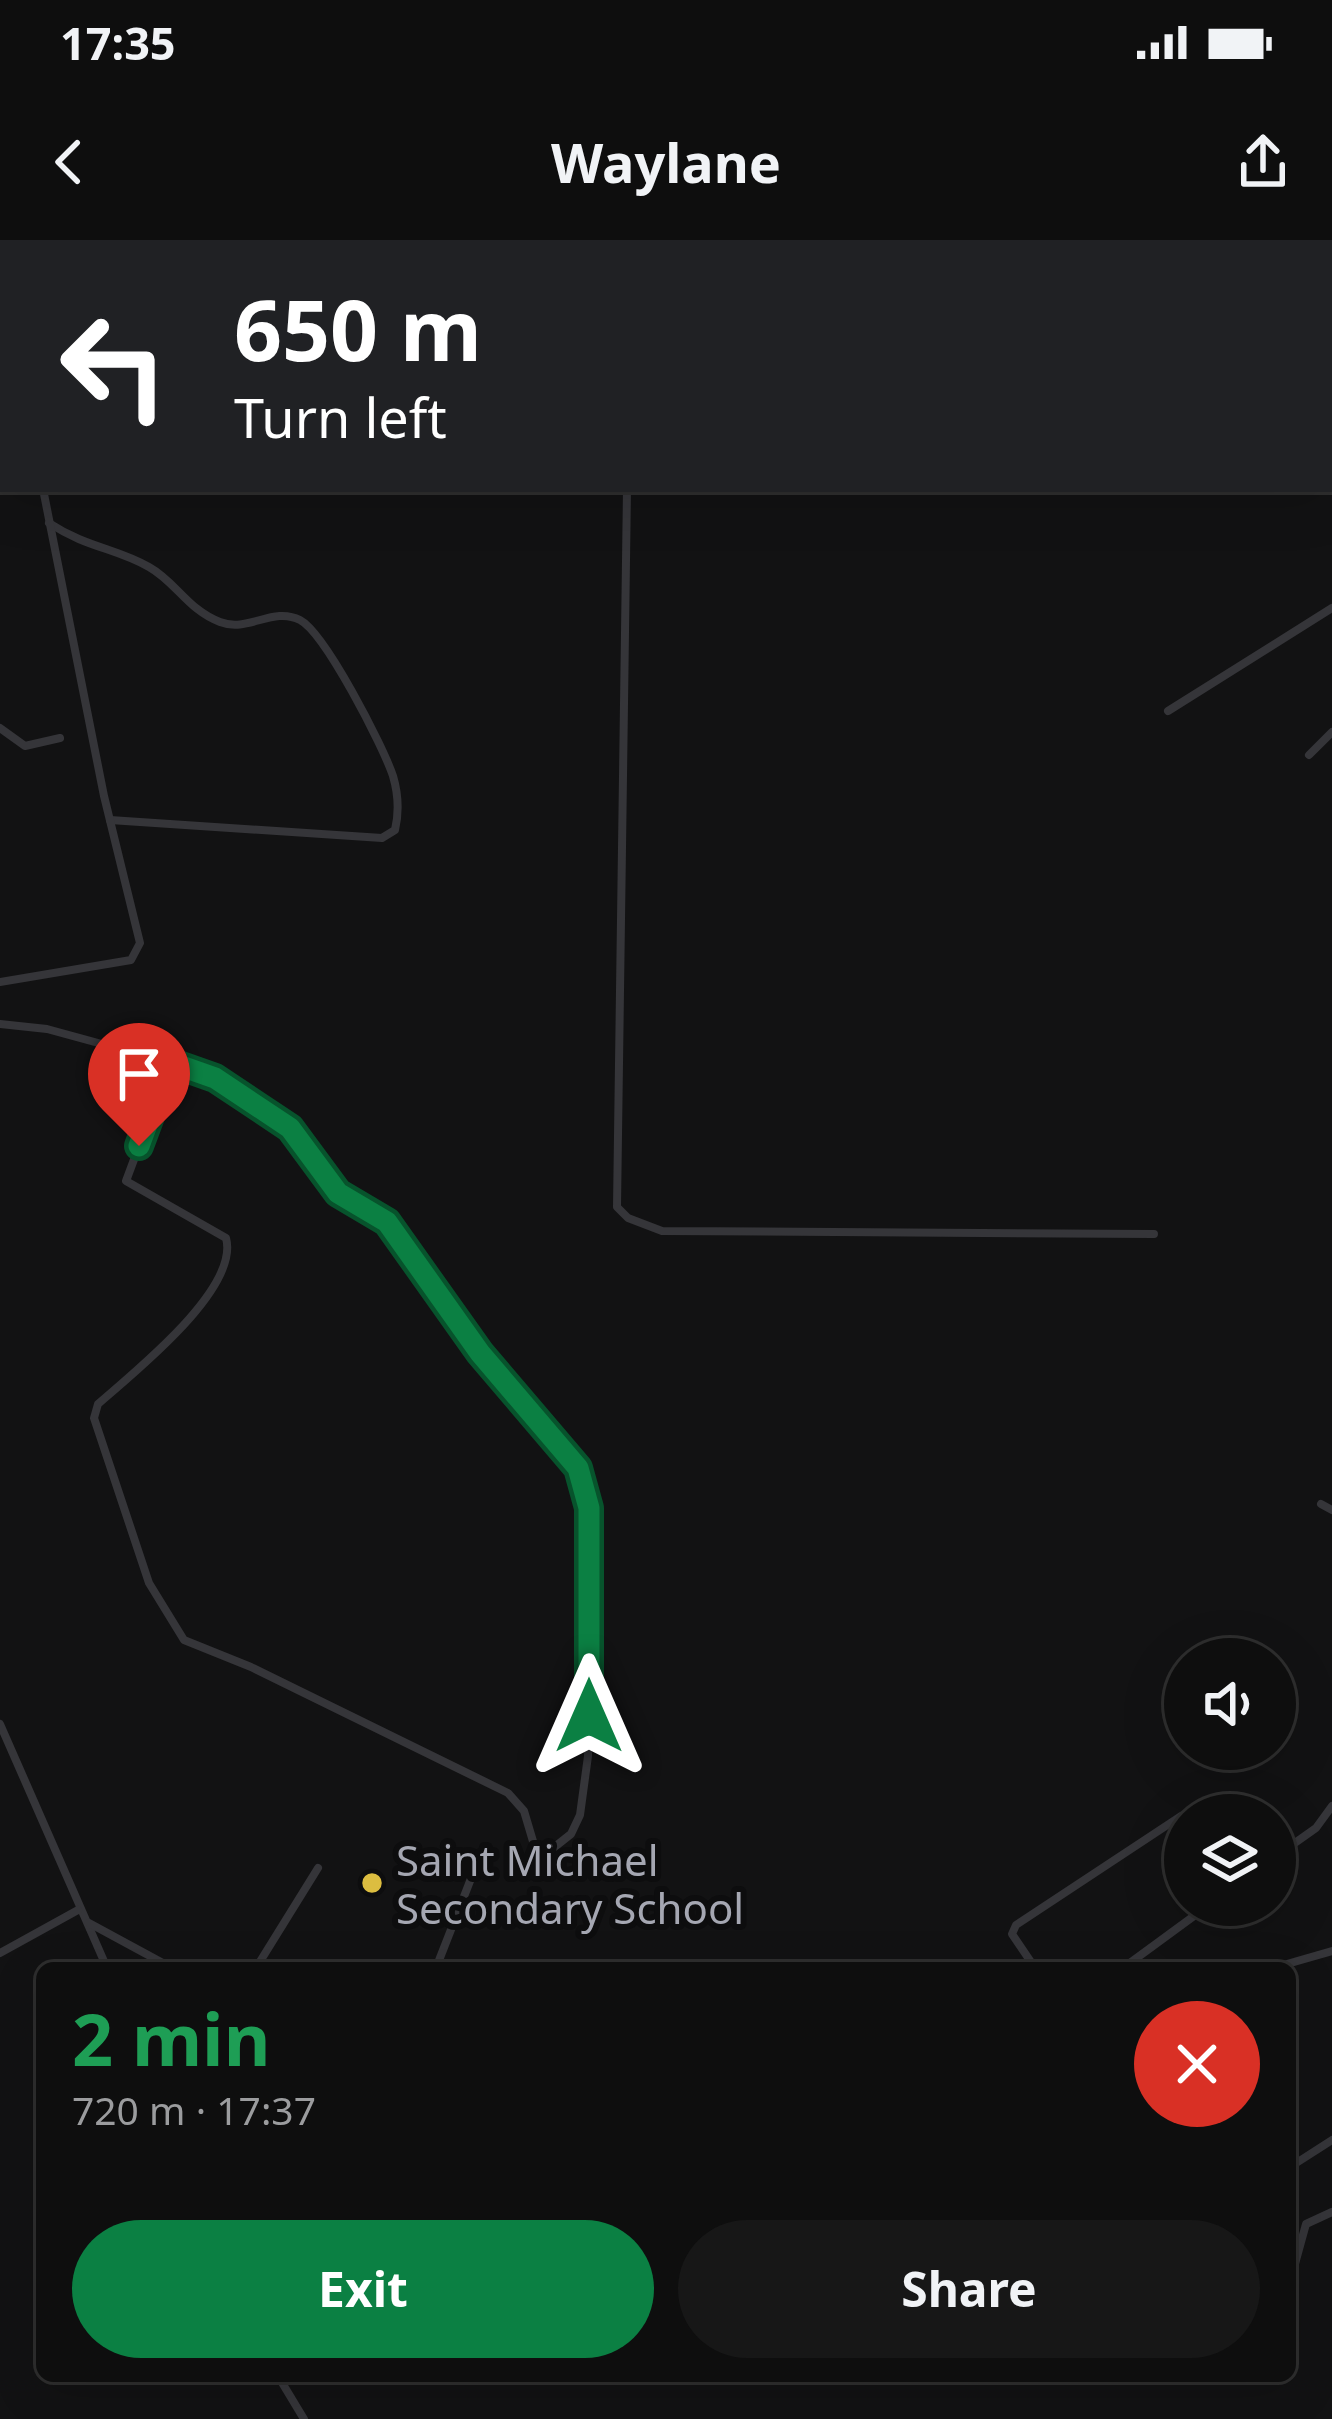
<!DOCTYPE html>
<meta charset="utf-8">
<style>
:root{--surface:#0e0e0e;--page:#171717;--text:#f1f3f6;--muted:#9b9c9e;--line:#2e2e2e;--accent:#0b8043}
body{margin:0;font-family:"Noto Sans",sans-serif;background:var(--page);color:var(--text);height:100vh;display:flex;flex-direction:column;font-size:45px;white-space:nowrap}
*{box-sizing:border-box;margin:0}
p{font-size:39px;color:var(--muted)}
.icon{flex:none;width:66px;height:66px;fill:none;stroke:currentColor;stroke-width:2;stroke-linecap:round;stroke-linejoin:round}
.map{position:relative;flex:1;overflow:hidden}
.details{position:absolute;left:36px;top:1722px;width:1260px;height:420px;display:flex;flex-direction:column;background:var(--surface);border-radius:18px;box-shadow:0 12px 48px #0002,0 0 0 3px var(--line)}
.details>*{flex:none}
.banner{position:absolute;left:0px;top:0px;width:1332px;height:252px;box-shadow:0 12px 48px #0002,0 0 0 3px var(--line);background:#202124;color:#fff;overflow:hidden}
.controls{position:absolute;left:1164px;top:1398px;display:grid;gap:24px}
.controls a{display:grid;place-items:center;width:132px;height:132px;border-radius:50%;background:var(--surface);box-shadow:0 12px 48px #0002,0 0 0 3px var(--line);font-size:60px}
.pin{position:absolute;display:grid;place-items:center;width:102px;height:102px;color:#fff;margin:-123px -51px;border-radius:50% 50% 50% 0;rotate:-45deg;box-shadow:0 0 12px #0007}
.pin .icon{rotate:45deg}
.me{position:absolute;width:132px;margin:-66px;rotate:0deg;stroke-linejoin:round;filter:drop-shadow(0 0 9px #0008)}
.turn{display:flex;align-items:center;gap:42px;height:252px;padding:0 36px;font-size:54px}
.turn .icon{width:156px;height:156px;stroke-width:2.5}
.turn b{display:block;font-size:84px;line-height:102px}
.round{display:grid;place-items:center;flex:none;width:126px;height:126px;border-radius:63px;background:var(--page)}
.head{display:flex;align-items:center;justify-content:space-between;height:204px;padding:0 36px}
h1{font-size:72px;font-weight:700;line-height:90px;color:#1e9e55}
.action{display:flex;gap:24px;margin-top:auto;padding:24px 36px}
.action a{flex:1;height:138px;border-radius:72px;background:var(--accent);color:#fff;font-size:48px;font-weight:700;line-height:138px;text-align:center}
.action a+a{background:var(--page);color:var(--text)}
.status{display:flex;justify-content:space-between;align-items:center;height:84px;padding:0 60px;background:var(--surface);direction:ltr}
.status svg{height:33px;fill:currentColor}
header{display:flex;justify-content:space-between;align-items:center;height:156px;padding:0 36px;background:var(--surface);font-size:54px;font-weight:700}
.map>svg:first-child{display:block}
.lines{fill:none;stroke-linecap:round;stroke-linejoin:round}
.street{stroke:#353539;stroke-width:8}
.route-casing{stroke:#07532c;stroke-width:30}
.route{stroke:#0b8043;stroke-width:21}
.poi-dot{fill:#dcbd40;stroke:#0d0d0e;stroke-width:4.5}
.labels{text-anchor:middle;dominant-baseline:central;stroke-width:12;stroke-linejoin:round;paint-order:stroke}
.poi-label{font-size:42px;fill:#a5a7b2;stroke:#0d0d0e;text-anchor:start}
</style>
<div class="status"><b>17:35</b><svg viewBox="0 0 49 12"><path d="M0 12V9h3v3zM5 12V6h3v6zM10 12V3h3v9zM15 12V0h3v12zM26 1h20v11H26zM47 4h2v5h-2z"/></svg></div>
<header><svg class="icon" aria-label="back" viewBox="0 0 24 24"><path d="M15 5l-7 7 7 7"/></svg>Waylane<svg class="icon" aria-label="share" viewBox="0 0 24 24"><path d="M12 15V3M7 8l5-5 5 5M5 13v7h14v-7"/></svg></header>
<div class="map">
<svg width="1332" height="2179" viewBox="0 0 1332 2179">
<rect width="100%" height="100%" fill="#121213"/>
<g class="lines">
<!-- street -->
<g class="street">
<path d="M633 0V3"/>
<path d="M1241 0 1258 3"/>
<path d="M1229 3 1233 0"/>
<path d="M1287 3 1300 0"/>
<path d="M0 25 3 40"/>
<path d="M1329 97 1332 96"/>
<path d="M1329 176 1332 174"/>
<path d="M0 234H3"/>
<path d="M627 249 617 967 628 978 662 991 1154 994"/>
<path d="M49 283C87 308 116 308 149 327 176 342 188 370 220 382 248 393 273 366 300 380 325 393 383 506 393 536 398 553 399 573 395 590L382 598 110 580"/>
<path d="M1168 471 1332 368"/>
<path d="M0 488 25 506 60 498"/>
<path d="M1309 515 1332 492"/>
<path d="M0 742 131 720 140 703 104 556 43 249"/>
<path d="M0 784 47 789 197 830 290 888 338 954 387 982 458 1085 578 1228 589 1268 588 1516 580 1575 571 1594 547 1613 535 1608 524 1571 508 1553 251 1427 184 1400 149 1343 94 1178 98 1164C133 1133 240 1049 226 998L126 941 158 855 161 819"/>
<path d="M1321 1264 1332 1270"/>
<path d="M0 1484 107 1728"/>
<path d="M1275 1617 1316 1588 1332 1566"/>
<path d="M89 1683 172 1728"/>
<path d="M0 1713 78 1670"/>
<path d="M256 1728 318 1628"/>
<path d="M436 1728 472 1636"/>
<path d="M1035 1728 1012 1694 1016 1685 1181 1576 1209 1565 1236 1575"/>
<path d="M1123 1728 1209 1665"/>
<path d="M1273 1728 1332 1711"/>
<path d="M1290 1927 1332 1900"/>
<path d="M1290 2042 1306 1984 1332 1972"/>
<path d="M278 2136 304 2179"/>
</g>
</g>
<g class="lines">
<defs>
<path id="route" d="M139 906 158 855 161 819 215 838 290 888 338 953 387 982 480 1113 578 1228 589 1268V1476"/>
</defs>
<!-- route casing -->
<use href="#route" class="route-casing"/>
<!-- route -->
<use href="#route" class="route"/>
</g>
<!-- markers -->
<circle class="poi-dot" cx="372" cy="1643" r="12"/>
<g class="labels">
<!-- poi labels -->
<g class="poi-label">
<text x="396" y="1619">Saint Michael<tspan x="396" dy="48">Secondary School</tspan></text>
</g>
</g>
</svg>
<div class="controls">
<a><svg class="icon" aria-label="sound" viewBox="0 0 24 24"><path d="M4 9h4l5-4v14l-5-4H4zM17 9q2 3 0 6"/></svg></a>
<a><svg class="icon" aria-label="layers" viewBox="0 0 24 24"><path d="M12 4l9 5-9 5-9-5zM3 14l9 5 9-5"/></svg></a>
</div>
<div class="pin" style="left:139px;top:906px;background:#d93025"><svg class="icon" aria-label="arrive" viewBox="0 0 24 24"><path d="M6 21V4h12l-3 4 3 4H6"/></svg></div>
<svg class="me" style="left:589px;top:1476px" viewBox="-20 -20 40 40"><path d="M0-17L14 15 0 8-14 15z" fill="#0b8043" stroke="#fff" stroke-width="4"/></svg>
<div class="banner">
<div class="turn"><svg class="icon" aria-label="left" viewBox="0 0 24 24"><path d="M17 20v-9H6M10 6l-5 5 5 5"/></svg><div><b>650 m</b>Turn left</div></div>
</div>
<section class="details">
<div class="head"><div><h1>2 min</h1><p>720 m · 17:37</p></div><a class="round" style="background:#d93025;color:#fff"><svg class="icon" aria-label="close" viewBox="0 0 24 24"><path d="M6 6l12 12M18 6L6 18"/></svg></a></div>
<div class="action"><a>Exit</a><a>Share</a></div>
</section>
</div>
